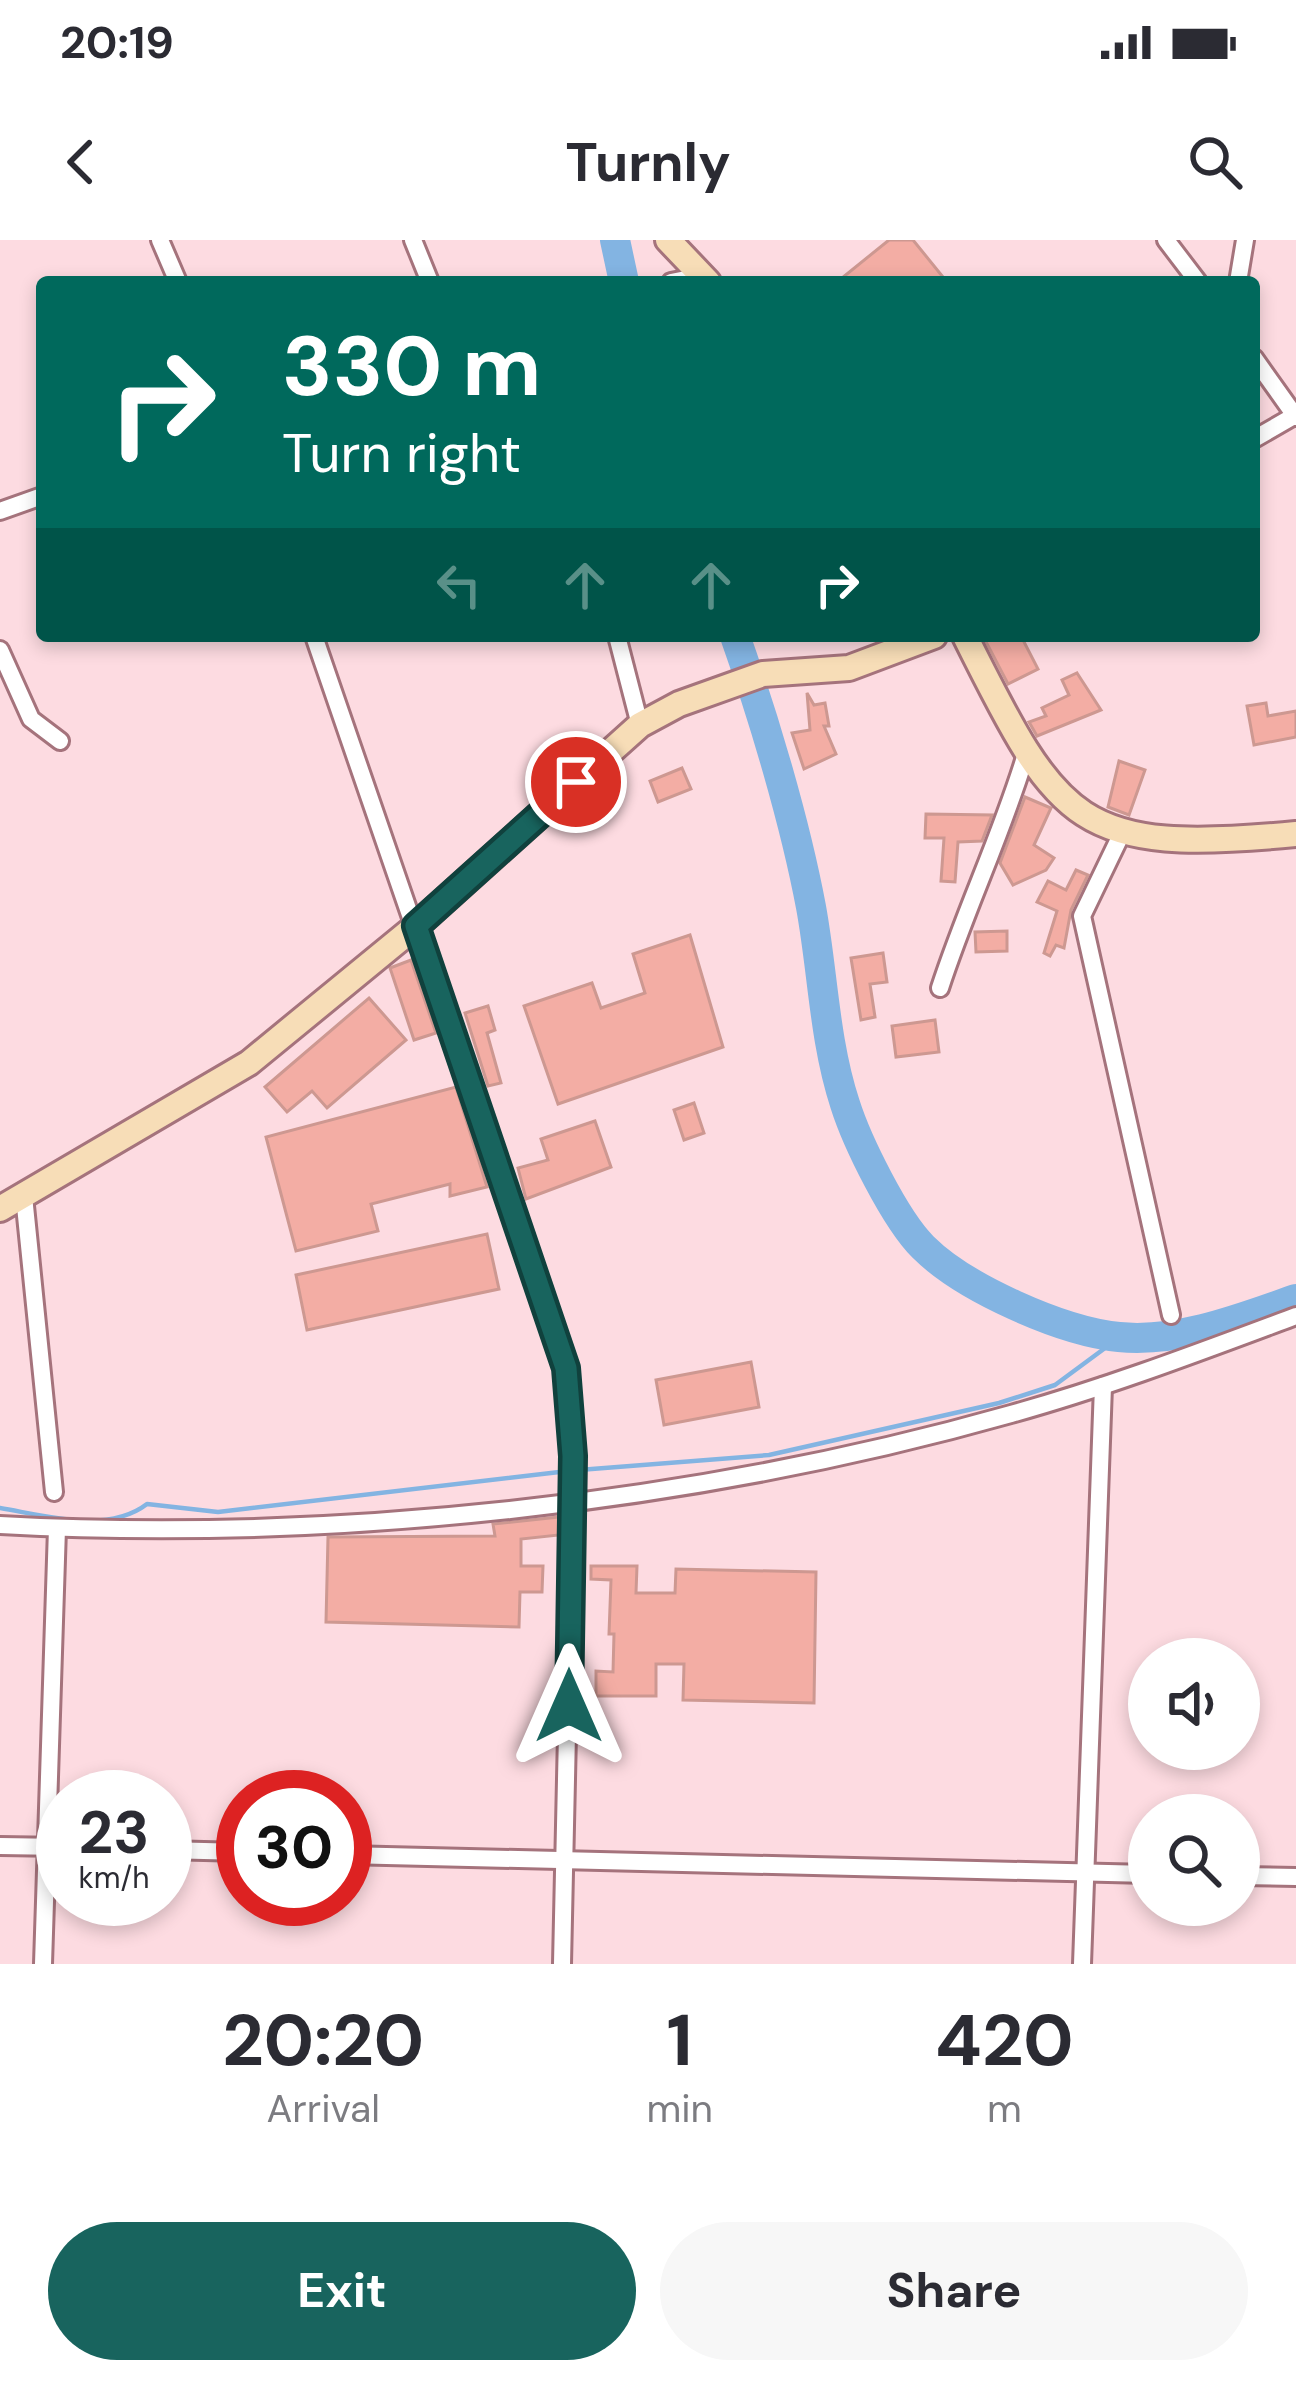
<!DOCTYPE html>
<style>
:root{--surface:#fff;--page:#f7f7f7;--text:#2b2b33;--muted:#7c7c81;--accent:#18645e}
body{margin:0;font-family:"DM Sans",sans-serif;background:var(--page);color:var(--text);height:100vh;display:flex;flex-direction:column;font-size:45px;white-space:nowrap}
*{box-sizing:border-box;margin:0}
p{font-size:39px;color:var(--muted)}
.icon{flex:none;width:66px;height:66px;fill:none;stroke:currentColor;stroke-width:2;stroke-linecap:round;stroke-linejoin:round}
.map{position:relative;height:1724px;overflow:hidden}
.details{display:flex;flex-direction:column;background:var(--surface);flex:1}
.details>*{flex:none}
.hud{position:absolute;left:36px;top:36px;width:1224px;height:366px;border-radius:12px;box-shadow:0 6px 18px #0003;background:#00695c;color:#fff;overflow:hidden}
.fabs{position:absolute;left:1128px;top:1398px;display:grid;gap:24px}
.fabs a{display:grid;place-items:center;width:132px;height:132px;border-radius:50%;background:var(--surface);box-shadow:0 6px 18px #0003;font-size:60px}
.speed{position:absolute;left:36px;top:1530px;display:flex;gap:24px;font-size:60px;font-weight:700;text-align:center}
.speed>*{display:grid;place-content:center;width:156px;height:156px;border-radius:50%;background:var(--surface);box-shadow:0 6px 18px #0003;line-height:1}
.speed small{font-size:30px;font-weight:400}
.speed .limit{border:18px solid #d22;background:#fff;color:#111}
.pin{position:absolute;display:grid;place-items:center;width:102px;height:102px;color:#fff;margin:-51px;border:6px solid #fff;border-radius:50%;box-shadow:0 3px 12px #0007}
.me{position:absolute;width:132px;margin:-66px;rotate:0deg;stroke-linejoin:round;filter:drop-shadow(0 0 9px #0008)}
.turn{display:flex;align-items:center;gap:42px;height:252px;padding:0 48px;font-size:54px}
.turn .icon{width:156px;height:156px;stroke-width:2.5}
.turn b{display:block;font-size:84px;line-height:102px}
.lanes{display:flex;align-items:center;height:114px;padding:0 48px;background:#0003;justify-content:center;gap:60px;direction:ltr}
.lanes .off{opacity:.35}
.eta{display:flex;justify-content:space-evenly;align-items:center;height:204px;text-align:center}
.eta b{font-size:72px;font-weight:700;line-height:84px}
.primary-button{display:flex;gap:24px;margin-top:auto;padding:24px 48px}
.primary-button a{flex:1;height:138px;border-radius:72px;background:var(--accent);color:#fff;font-size:48px;font-weight:700;line-height:138px;text-align:center}
.primary-button a+a{background:var(--page);color:var(--text)}
.status{display:flex;justify-content:space-between;align-items:center;height:84px;padding:0 60px;background:var(--surface);direction:ltr}
.status svg{height:33px;fill:currentColor}
header{display:flex;justify-content:space-between;align-items:center;height:156px;padding:0 48px;background:var(--surface);font-size:54px;font-weight:700}
.map>svg:first-child{display:block}
.lines{fill:none;stroke-linecap:round;stroke-linejoin:round}
.stream{stroke:#83b4e2;stroke-width:4.5}
.river{stroke:#83b4e2;stroke-width:30}
.building{fill:#f3ada4;stroke:#cd9891;stroke-width:3}
.street-casing{stroke:#a5737c;stroke-width:22}
.secondary-casing{stroke:#a5737c;stroke-width:30}
.street{stroke:#fff;stroke-width:16}
.secondary{stroke:#f7ddb7;stroke-width:24}
.route-casing{stroke:#10413d;stroke-width:30}
.route{stroke:#18645e;stroke-width:21}
</style>
<div class="status"><b>20:19</b><svg viewBox="0 0 49 12"><path d="M0 12V9h3v3zM5 12V6h3v6zM10 12V3h3v9zM15 12V0h3v12zM26 1h20v11H26zM47 4h2v5h-2z"/></svg></div>
<header><svg class="icon" aria-label="back" viewBox="0 0 24 24"><path d="M15 5l-7 7 7 7"/></svg>Turnly<svg class="icon" aria-label="search" viewBox="0 0 24 24"><circle cx="10" cy="10" r="6"/><path d="M15 15l6 6"/></svg></header>
<div class="map">
<svg width="1296" height="1724" viewBox="0 0 1296 1724">
<rect width="100%" height="100%" fill="#fddbe1"/>
<g class="lines">
<!-- stream -->
<g class="stream">
<path d="M579 1230 769 1215 999 1163 1055 1145 1120 1097"/>
<path d="M0 1268C47 1276 108 1294 147 1264L218 1272 568 1231"/>
</g>
<!-- river -->
<g class="river">
<path d="M615 0 624 42"/>
<path d="M735 396C764 478 795 582 811 667 823 732 824 800 845 864 857 902 895 979 923 1007 964 1048 1061 1091 1119 1097 1178 1103 1242 1078 1296 1059"/>
</g>
</g>
<!-- building -->
<g class="building">
<path d="M889 0H913L947 42H837Z"/>
<path d="M983 396H1021L1038 429 1008 444Z"/>
<path d="M1077 433 1101 470 1037 496 1029 482 1046 476 1042 468 1069 455 1062 440Z"/>
<path d="M807 453 814 465 825 463 829 486H824L836 514 804 529 792 493 810 490Z"/>
<path d="M1266 463 1268 476 1296 471V497L1254 505 1247 466Z"/>
<path d="M1119 521 1145 530 1129 575 1108 567Z"/>
<path d="M682 528 691 549 658 562 650 541Z"/>
<path d="M1025 557 1051 568 1034 605 1054 618 1046 630 1013 645 1000 623Z"/>
<path d="M926 574 992 575 982 601 958 602 955 642 941 641 944 598H925Z"/>
<path d="M1076 630 1088 635 1071 670 1064 708 1056 705 1050 716 1044 713 1057 671 1037 662 1048 641 1066 650Z"/>
<path d="M1007 691V711L976 712 975 692Z"/>
<path d="M690 695 723 807 558 864 524 766 592 743 601 768 645 753 633 714Z"/>
<path d="M883 713 887 742 870 744 875 777 861 780 851 718Z"/>
<path d="M411 720 436 793 414 800 390 728Z"/>
<path d="M369 758 406 800 327 868 312 851 287 872 265 847Z"/>
<path d="M488 766 495 790 487 793 501 843 488 846 465 773Z"/>
<path d="M935 780 939 812 896 817 892 786Z"/>
<path d="M456 847 487 947 450 956V944L371 964 378 991 296 1011 266 897Z"/>
<path d="M694 863 704 893 684 900 674 870Z"/>
<path d="M595 881 611 927 526 959 518 928 548 920 541 899Z"/>
<path d="M487 994 499 1049 307 1090 296 1035Z"/>
<path d="M751 1122 759 1167 664 1185 656 1140Z"/>
<path d="M559 1277V1295L521 1299V1326H543L542 1352H520L519 1387 326 1382 328 1297 495 1296 493 1284Z"/>
<path d="M591 1326H637L636 1353H675L676 1329 816 1332 814 1463 683 1460 684 1424H656V1456H596V1431L613 1432 614 1394H609L611 1340 591 1339Z"/>
</g>
<g class="lines">
<defs>
<g id="street">
<path d="M160 0 178 42"/>
<path d="M413 0 430 42"/>
<path d="M1166 0 1198 42"/>
<path d="M671 42 701 36"/>
<path d="M1238 42 1245 0"/>
<path d="M1254 118 1296 177"/>
<path d="M1254 199 1294 176"/>
<path d="M0 271 42 256"/>
<path d="M314 396 566 1128 573 1216 562 1724"/>
<path d="M617 396 640 485"/>
<path d="M0 410 31 479 60 501"/>
<path d="M1121 595 1082 676 1171 1075"/>
<path d="M940 748C966 668 1002 594 1026 514"/>
<path d="M24 956 54 1252"/>
<path d="M0 1285C330 1303 693 1264 1011 1174 1108 1147 1202 1111 1296 1076"/>
<path d="M0 1606 63 1607"/>
<path d="M165 1610 243 1612"/>
<path d="M345 1615 1149 1634"/>
<path d="M1239 1636 1296 1637"/>
<path d="M43 1724 57 1288"/>
<path d="M1082 1724 1103 1146"/>
</g>
<g id="secondary">
<path d="M668 0 708 42"/>
<path d="M965 396C1059 585 1078 615 1296 594"/>
<path d="M0 969 249 823 416 686 640 485 679 464 763 434 849 428 934 396"/>
</g>
</defs>
<!-- street casing -->
<use href="#street" class="street-casing"/>
<!-- secondary casing -->
<use href="#secondary" class="secondary-casing"/>
<!-- street -->
<use href="#street" class="street"/>
<!-- secondary -->
<use href="#secondary" class="secondary"/>
</g>
<g class="lines">
<defs>
<path id="route" d="M569 1466 573 1216 566 1128 416 686 576 542"/>
</defs>
<!-- route casing -->
<use href="#route" class="route-casing"/>
<!-- route -->
<use href="#route" class="route"/>
</g>
</svg>
<div class="fabs">
<a><svg class="icon" aria-label="sound" viewBox="0 0 24 24"><path d="M4 9h4l5-4v14l-5-4H4zM17 9q2 3 0 6"/></svg></a>
<a><svg class="icon" aria-label="search" viewBox="0 0 24 24"><circle cx="10" cy="10" r="6"/><path d="M15 15l6 6"/></svg></a>
</div>
<div class="speed"><div>23<small>km/h</small></div><div class="limit">30</div></div>
<div class="pin" style="left:576px;top:542px;background:#d93025"><svg class="icon" aria-label="arrive" viewBox="0 0 24 24"><path d="M6 21V4h12l-3 4 3 4H6"/></svg></div>
<svg class="me" style="left:569px;top:1466px" viewBox="-20 -20 40 40"><path d="M0-17L14 15 0 8-14 15z" fill="#18645e" stroke="#fff" stroke-width="4"/></svg>
<div class="hud">
<div class="turn"><svg class="icon" aria-label="right" viewBox="0 0 24 24"><path d="M7 20v-9h11M14 6l5 5-5 5"/></svg><div><b>330 m</b>Turn right</div></div>
<div class="lanes"><svg class="icon off" aria-label="left" viewBox="0 0 24 24"><path d="M17 20v-9H6M10 6l-5 5 5 5"/></svg><svg class="icon off" aria-label="ahead" viewBox="0 0 24 24"><path d="M12 20V5M6 11l6-6 6 6"/></svg><svg class="icon off" aria-label="ahead" viewBox="0 0 24 24"><path d="M12 20V5M6 11l6-6 6 6"/></svg><svg class="icon" aria-label="right" viewBox="0 0 24 24"><path d="M7 20v-9h11M14 6l5 5-5 5"/></svg></div>
</div>
</div>
<section class="details">
<div class="eta">
<div><b>20:20</b><p>Arrival</p></div>
<div><b>1</b><p>min</p></div>
<div><b>420</b><p>m</p></div>
</div>
<div class="primary-button"><a>Exit</a><a>Share</a></div>
</section>
